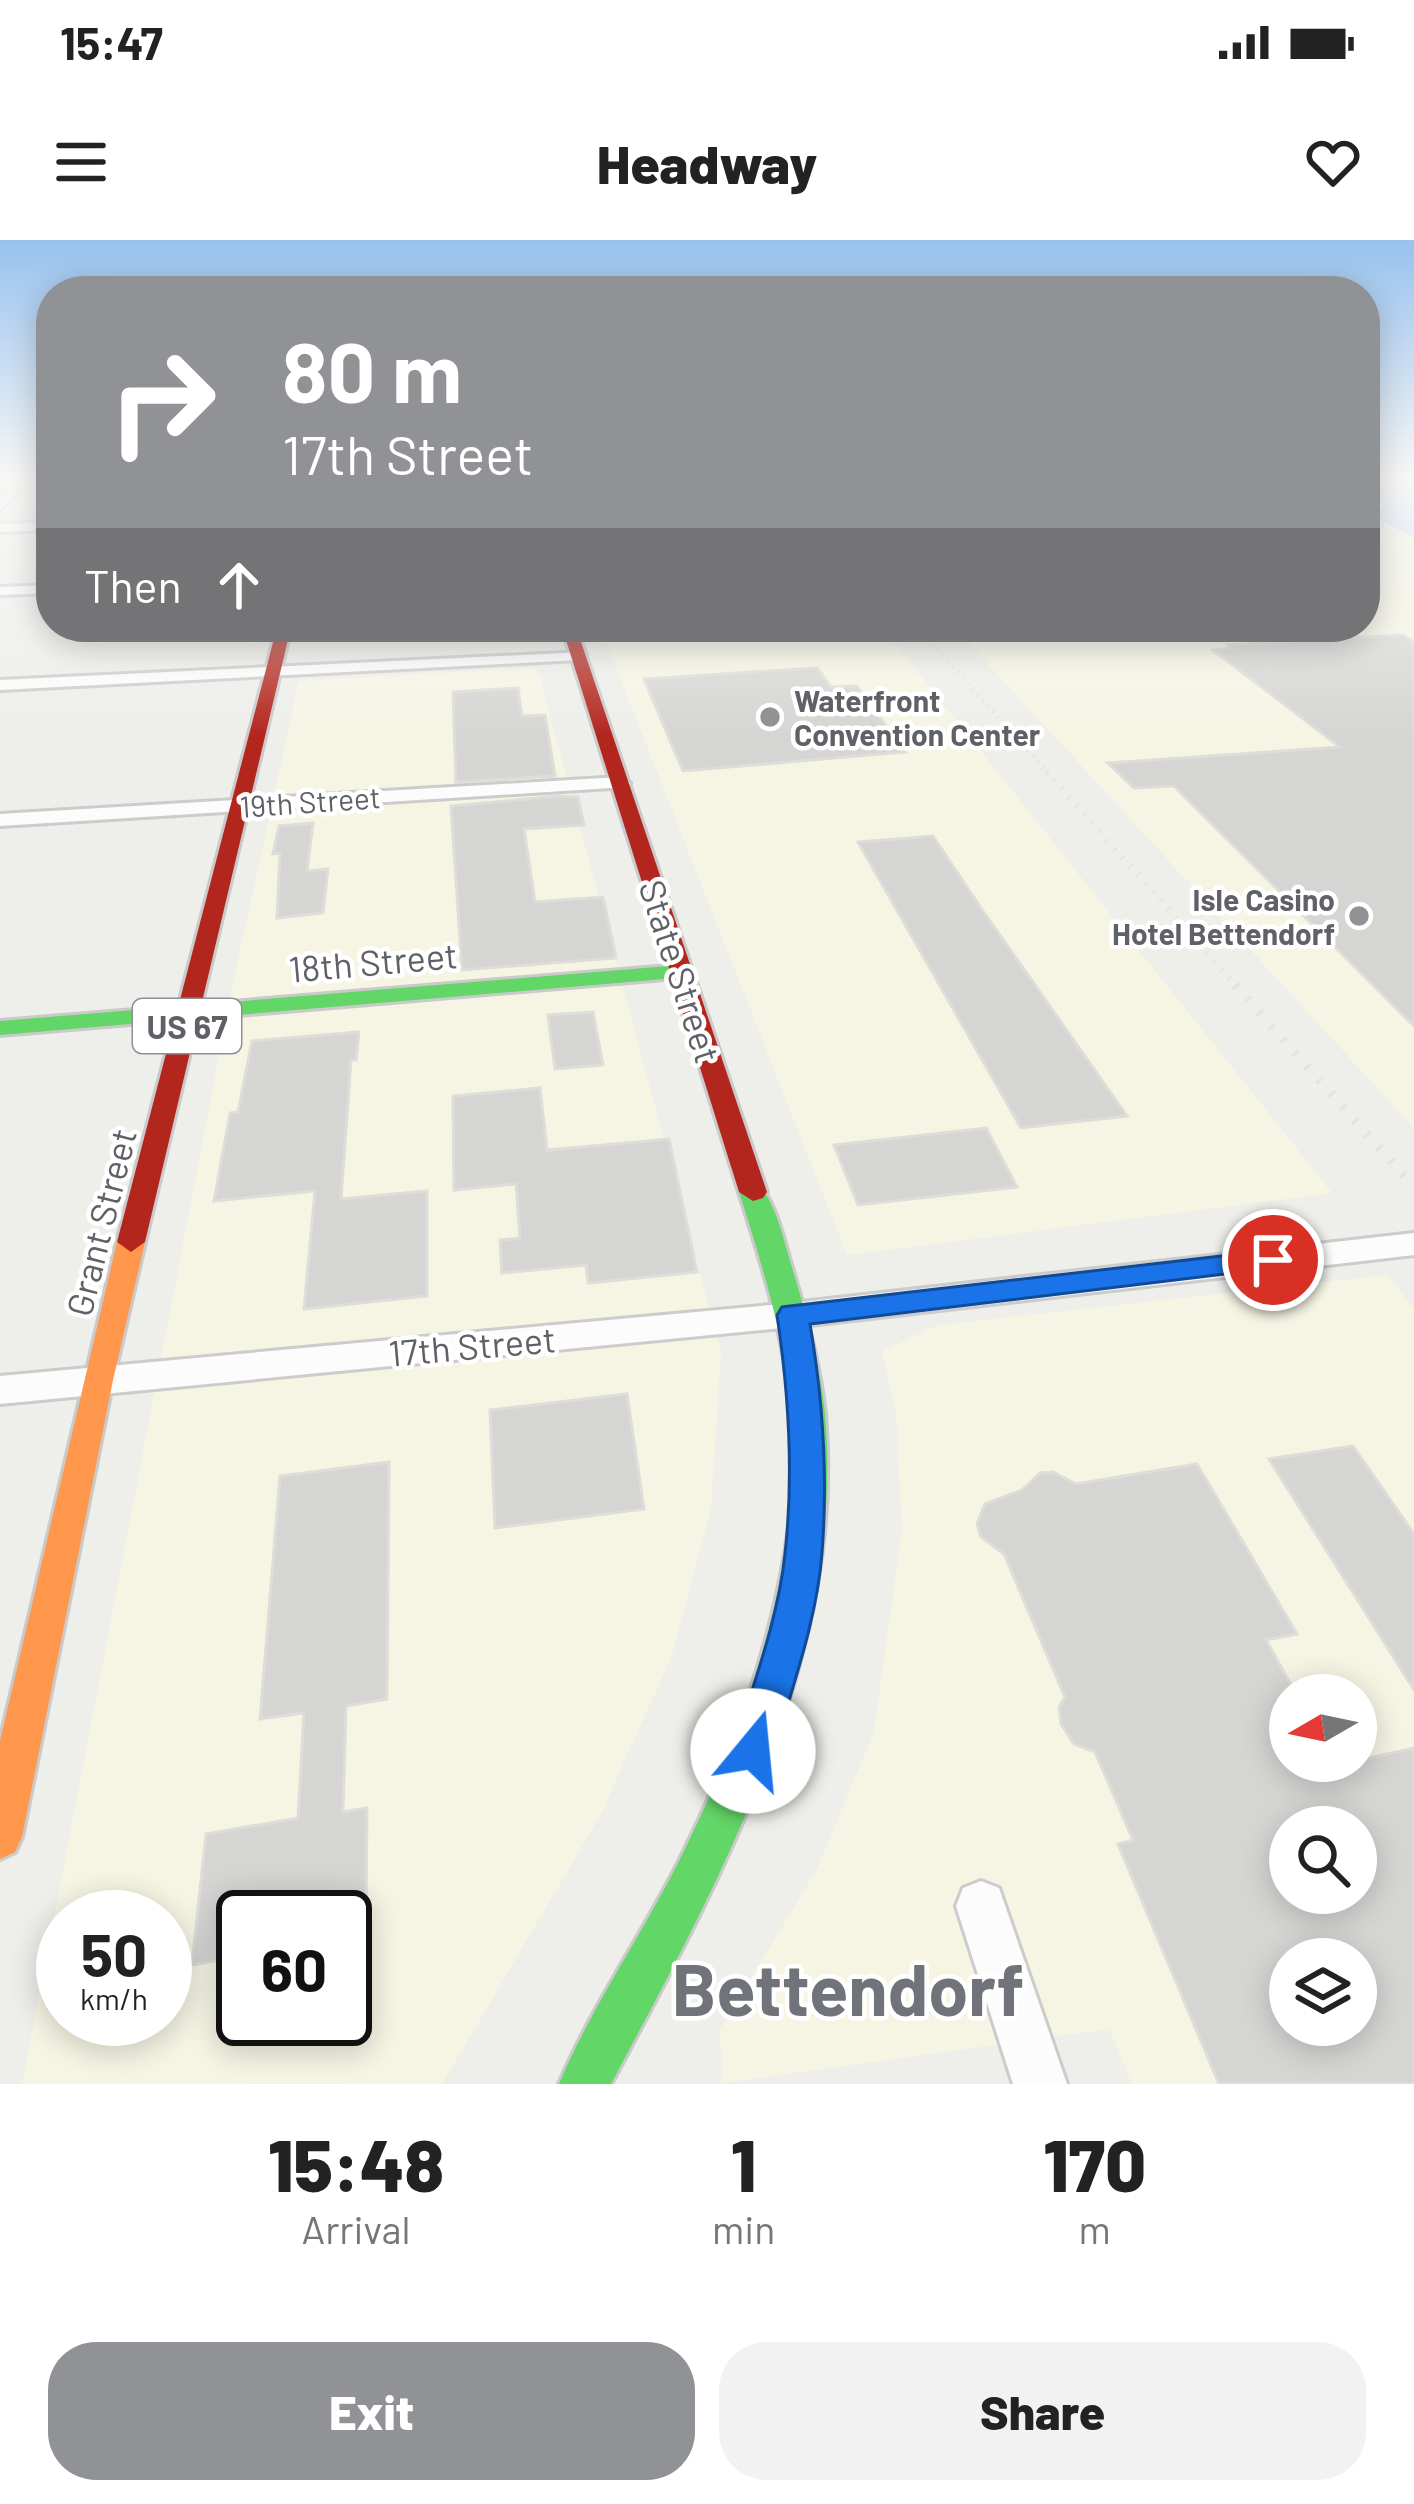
<!DOCTYPE html>
<style>
:root{--surface:#fff;--page:#f2f2f2;--text:#222;--muted:#767676;--accent:#919295}
body{margin:0;font-family:Barlow,sans-serif;background:var(--page);color:var(--text);height:100vh;display:flex;flex-direction:column;font-size:45px;white-space:nowrap}
*{box-sizing:border-box;margin:0}
p{font-size:39px;color:var(--muted)}
.icon{flex:none;width:66px;height:66px;fill:none;stroke:currentColor;stroke-width:2;stroke-linecap:round;stroke-linejoin:round}
.map{position:relative;height:1844px;overflow:hidden}
.panel{display:flex;flex-direction:column;background:var(--surface);flex:1}
.panel>*{flex:none}
.hud{position:absolute;left:36px;top:36px;width:1344px;height:366px;border-radius:48px;box-shadow:0 6px 30px #0003;background:#919295;color:#fff;overflow:hidden}
.needle{width:78px;rotate:261deg}
.tools{position:absolute;left:1269px;top:1434px;display:grid;gap:24px}
.tools a{display:grid;place-items:center;width:108px;height:108px;border-radius:50%;background:var(--surface);box-shadow:0 6px 30px #0003;font-size:60px}
.speed{position:absolute;left:36px;top:1650px;display:flex;gap:24px;font-size:60px;font-weight:700;text-align:center}
.speed>*{display:grid;place-content:center;width:156px;height:156px;border-radius:50%;background:var(--surface);box-shadow:0 6px 30px #0003;line-height:1}
.speed small{font-size:30px;font-weight:400}
.speed .limit{border:6px solid #111;border-radius:18px;background:#fff;color:#111}
.pin{position:absolute;display:grid;place-items:center;width:102px;height:102px;color:#fff;margin:-51px;border:6px solid #fff;border-radius:50%;box-shadow:0 3px 12px #0007}
.me{position:absolute;width:132px;margin:-66px;rotate:17deg;stroke-linejoin:round;filter:drop-shadow(0 0 9px #0008)}
.turn{display:flex;align-items:center;gap:42px;height:252px;padding:0 48px;font-size:54px}
.turn .icon{width:156px;height:156px;stroke-width:2.5}
.turn b{display:block;font-size:84px;line-height:102px}
.then{display:flex;align-items:center;height:114px;padding:0 48px;background:#0003;gap:24px;font-size:45px}
.eta{display:flex;justify-content:space-evenly;align-items:center;height:204px;text-align:center}
.eta b{font-size:72px;font-weight:800;line-height:84px}
.button{display:flex;gap:24px;margin-top:auto;padding:24px 48px}
.button a{flex:1;height:138px;border-radius:48px;background:var(--accent);color:#fff;font-size:48px;font-weight:800;line-height:138px;text-align:center}
.button a+a{background:var(--page);color:var(--text)}
.status{display:flex;justify-content:space-between;align-items:center;height:84px;padding:0 60px;background:var(--surface);direction:ltr}
.status svg{height:33px;fill:currentColor}
header{display:flex;justify-content:space-between;align-items:center;height:156px;padding:0 48px;background:var(--surface);font-size:54px;font-weight:800}
.map>svg:first-child{display:block}
.commercial{fill:#f6f5e4;fill-rule:evenodd}
.water{fill:#c0d8f6}
.building{fill:#d5d5d3;stroke:#deddd9;stroke-width:3;fill-rule:evenodd}
.lines{fill:none;stroke-linecap:round;stroke-linejoin:round}
.street-casing{stroke:#cbcccb;stroke-width:6}
.fast-casing{stroke:#cacaca;stroke-width:6}
.slow-casing{stroke:#cacaca;stroke-width:6}
.jam-casing{stroke:#cacaca;stroke-width:6}
.street{fill:#fcfcfc;fill-rule:evenodd}
.fast{fill:#63d668;fill-rule:evenodd}
.slow{fill:#ff974d;fill-rule:evenodd}
.jam{fill:#b3261e;fill-rule:evenodd}
.rail-far2{stroke:#e3e3e3;stroke-width:4.5;stroke-dasharray:1.5 6;stroke-linecap:butt}
.rail-far1{stroke:#e3e3e3;stroke-width:6;stroke-dasharray:1.5 10;stroke-linecap:butt}
.rail{stroke:#e3e3e3;stroke-width:9;stroke-dasharray:3 15;stroke-linecap:butt}
.route{fill:#1a73e8;stroke:#114b97;stroke-width:3}
.poi-dot{fill:#919295;stroke:#fff;stroke-width:4.5}
.labels{text-anchor:middle;dominant-baseline:central;stroke-width:9;stroke-linejoin:round;paint-order:stroke}
.far-poi-label{font-size:30px;font-weight:bold;fill:#5f6167;stroke:#fff;text-anchor:start}
.far-street-label{font-size:30px;fill:#5f6167;stroke:#fff}
.shield{fill:#fff;stroke:#8f9095;stroke-width:3}
.shield-label{font-size:33px;font-weight:bold;fill:#5f6167}
.street-label{font-size:36px;fill:#5f6167;stroke:#fff}
.near-town-label{font-size:72px;font-weight:bold;fill:#707379;stroke:#fff}
</style>
<div class="status"><b>15:47</b><svg viewBox="0 0 49 12"><path d="M0 12V9h3v3zM5 12V6h3v6zM10 12V3h3v9zM15 12V0h3v12zM26 1h20v11H26zM47 4h2v5h-2z"/></svg></div>
<header><svg class="icon" aria-label="menu" viewBox="0 0 24 24"><path d="M4 6h16M4 12h16M4 18h16"/></svg>Headway<svg class="icon" aria-label="heart" viewBox="0 0 24 24"><path d="M12 20l-8-8c-3-5 5-10 8-4 3-6 11-1 8 4z"/></svg></header>
<div class="map">
<svg width="1414" height="1844" viewBox="0 0 1414 1844">
<rect width="100%" height="100%" fill="#eeeeea"/>
<!-- commercial -->
<g class="commercial">
<path d="M1365 258H1376L1386 264 1372 275 1414 297V888L954 387H1365Z"/>
<path d="M600 387H882L1332 953 847 1015Z"/>
<path d="M537 427 721 1112 711 1269 672 1415 600 1576 442 1844H22L233 743 299 441ZM63 1677H165V1779H63ZM243 1677H345V1779H243Z"/>
<path d="M1388 1035 1414 1069V1844H1132L1109 1789 722 1843 720 1789 816 1631 874 1492 902 1289 896 1172 882 1111 938 1085ZM1290 1455H1356V1521H1290ZM1290 1587H1356V1653H1290ZM1290 1719H1356V1785H1290Z"/>
</g>
<!-- water -->
<path class="water" d="M1365 238H1414V297L1371 276 1386 264 1365 251Z"/>
<!-- building -->
<g class="building">
<path d="M1403 395 1414 402V786L1174 546 1134 548 1108 523 1340 507 1213 410 1233 408 1229 405Z"/>
<path d="M817 428 831 447 857 446 905 512 683 531 644 439Z"/>
<path d="M518 448 522 476 545 475 555 536 456 542 453 452Z"/>
<path d="M558 556 578 557 584 585 524 589 535 662 603 657 616 718 462 730 451 566Z"/>
<path d="M313 583 307 631 328 629 323 673 277 678 280 613 273 614 279 586Z"/>
<path d="M933 596 983 671 1127 876 1021 888 858 602Z"/>
<path d="M593 772 603 825 555 829 548 775Z"/>
<path d="M359 792 356 820H351L341 959 427 951V1056L304 1069 315 951 214 961 230 873 238 872 252 801Z"/>
<path d="M540 848 547 910 669 899 697 1032 588 1043 586 1025 502 1033 500 1000 520 998 516 944 454 950 453 856Z"/>
<path d="M986 888 1017 947 858 965 834 905Z"/>
<path d="M627 1154 644 1269 495 1288 490 1170Z"/>
<path d="M1353 1206 1414 1294V1450L1269 1219Z"/>
<path d="M389 1222 387 1459 346 1466 343 1572 367 1568 366 1677H243V1716L192 1725 206 1594 298 1578 304 1473 260 1479 280 1236Z"/>
<path d="M1197 1224 1297 1394 1266 1400 1290 1443V1521H1356L1414 1508V1844H1219L1118 1604 1133 1600 1095 1512 1074 1504 1061 1484 1059 1467 1065 1457 1004 1314 981 1297 977 1284 985 1264 1022 1250 1040 1233 1053 1232 1076 1244ZM1290 1587H1356V1653H1290ZM1290 1719H1356V1785H1290Z"/>
</g>
<g class="lines">
<defs>
<g id="street">
<path d="M10 247 20 250 0 269V258Z"/>
<path d="M51 282V290L0 292V284Z"/>
<path d="M51 345V353L0 355V347Z"/>
<path d="M584 412 586 415 578 420 0 450V440Z"/>
<path d="M620 537 630 543 627 547 0 586V574Z"/>
<path d="M1414 993V1015L793 1087 0 1164V1136L793 1063Z"/>
<path d="M981 1641 999 1648 1067 1844H1013L956 1666 963 1648Z"/>
</g>
<g id="fast">
<path d="M681 725 689 727V737L0 795V781Z"/>
<path d="M753 943C774 949 786 1010 793 1031 807 1077 820 1125 825 1174 846 1415 720 1639 611 1844H559C592 1766 642 1695 680 1619 746 1487 807 1314 791 1164 783 1092 761 1021 739 952Z"/>
</g>
<path id="slow" d="M131 992 145 1002 113 1140 22 1597 15 1612 0 1619V1501L117 1002Z"/>
<g id="jam">
<path d="M277 387H291L145 1002 131 1012 117 1002Z"/>
<path d="M562 387H576L767 952 763 958 753 961 739 952Z"/>
</g>
</defs>
<!-- street casing -->
<use href="#street" class="street-casing"/>
<!-- fast casing -->
<use href="#fast" class="fast-casing"/>
<!-- slow casing -->
<use href="#slow" class="slow-casing"/>
<!-- jam casing -->
<use href="#jam" class="jam-casing"/>
<!-- street -->
<use href="#street" class="street"/>
<!-- fast -->
<use href="#fast" class="fast"/>
<!-- slow -->
<use href="#slow" class="slow"/>
<!-- jam -->
<use href="#jam" class="jam"/>
<!-- rail-far2 -->
<path class="rail-far2" d="M918 387 1048 534"/>
<!-- rail-far1 -->
<path class="rail-far1" d="M1046 531 1238 748"/>
<!-- rail -->
<path class="rail" d="M1235 745 1414 947"/>
</g>
<!-- sky -->
<linearGradient id="sky" x2="0" y2="1"><stop stop-color="#98c2ee"/><stop offset="0.48" stop-color="#f7f7f6"/><stop offset="1" stop-color="#f7f7f6" stop-opacity="0"/></linearGradient>
<rect width="1414" height="496" fill="url(#sky)"/>
<!-- route -->
<path class="route" d="M1273 1010 1287 1020 1283 1027 810 1084C823 1160 828 1236 822 1313 817 1380 792 1447 774 1511L768 1525 753 1531 739 1525 733 1511C752 1447 778 1381 785 1314 794 1233 789 1155 777 1075L782 1067Z"/>
<!-- markers -->
<g class="poi-dot">
<circle cx="770" cy="477" r="12"/>
<circle cx="1359" cy="676" r="12"/>
</g>
<g class="labels">
<!-- far-poi labels -->
<g class="far-poi-label">
<text x="794" y="460">Waterfront<tspan x="794" dy="34">Convention Center</tspan></text>
<text x="1335" y="659" text-anchor="end">Isle Casino<tspan x="1335" dy="34">Hotel Bettendorf</tspan></text>
</g>
<!-- far-street labels -->
<g class="far-street-label">
<text transform="translate(310 561) rotate(-4)">19th Street</text>
</g>
<!-- shield labels -->
<rect class="shield" x="133" y="759" width="108" height="54" rx="9"/>
<g class="shield-label">
<text x="187" y="786">US 67</text>
</g>
<!-- street labels -->
<g class="street-label">
<text transform="translate(373 721) rotate(-5)">18th Street</text>
<text transform="translate(681 731) rotate(72)">State Street</text>
<text transform="translate(100 982) rotate(-76)">Grant Street</text>
<text transform="translate(472 1105) rotate(-5)">17th Street</text>
</g>
<!-- near-town labels -->
<g class="near-town-label">
<text x="848" y="1747">Bettendorf</text>
</g>
</g>
</svg>
<div class="tools">
<a><svg class="needle" viewBox="-14 -14 28 28"><path d="M0-13l5 13h-10z" fill="#e53935"/><path d="M0 13l5-13h-10z" fill="#767676"/></svg></a>
<a><svg class="icon" aria-label="search" viewBox="0 0 24 24"><circle cx="10" cy="10" r="6"/><path d="M15 15l6 6"/></svg></a>
<a><svg class="icon" aria-label="layers" viewBox="0 0 24 24"><path d="M12 4l9 5-9 5-9-5zM3 14l9 5 9-5"/></svg></a>
</div>
<div class="speed"><div>50<small>km/h</small></div><div class="limit">60</div></div>
<div class="pin" style="left:1273px;top:1020px;background:#d93025"><svg class="icon" aria-label="arrive" viewBox="0 0 24 24"><path d="M6 21V4h12l-3 4 3 4H6"/></svg></div>
<svg class="me" style="left:753px;top:1511px" viewBox="-20 -20 40 40"><circle r="19" fill="#fff"/><path d="M0-13L10 11 0 6-10 11z" fill="#1a73e8"/></svg>
<div class="hud">
<div class="turn"><svg class="icon" aria-label="right" viewBox="0 0 24 24"><path d="M7 20v-9h11M14 6l5 5-5 5"/></svg><div><b>80 m</b>17th Street</div></div>
<div class="then">Then<svg class="icon" aria-label="ahead" viewBox="0 0 24 24"><path d="M12 20V5M6 11l6-6 6 6"/></svg></div>
</div>
</div>
<section class="panel">
<div class="eta">
<div><b>15:48</b><p>Arrival</p></div>
<div><b>1</b><p>min</p></div>
<div><b>170</b><p>m</p></div>
</div>
<div class="button"><a>Exit</a><a>Share</a></div>
</section>
